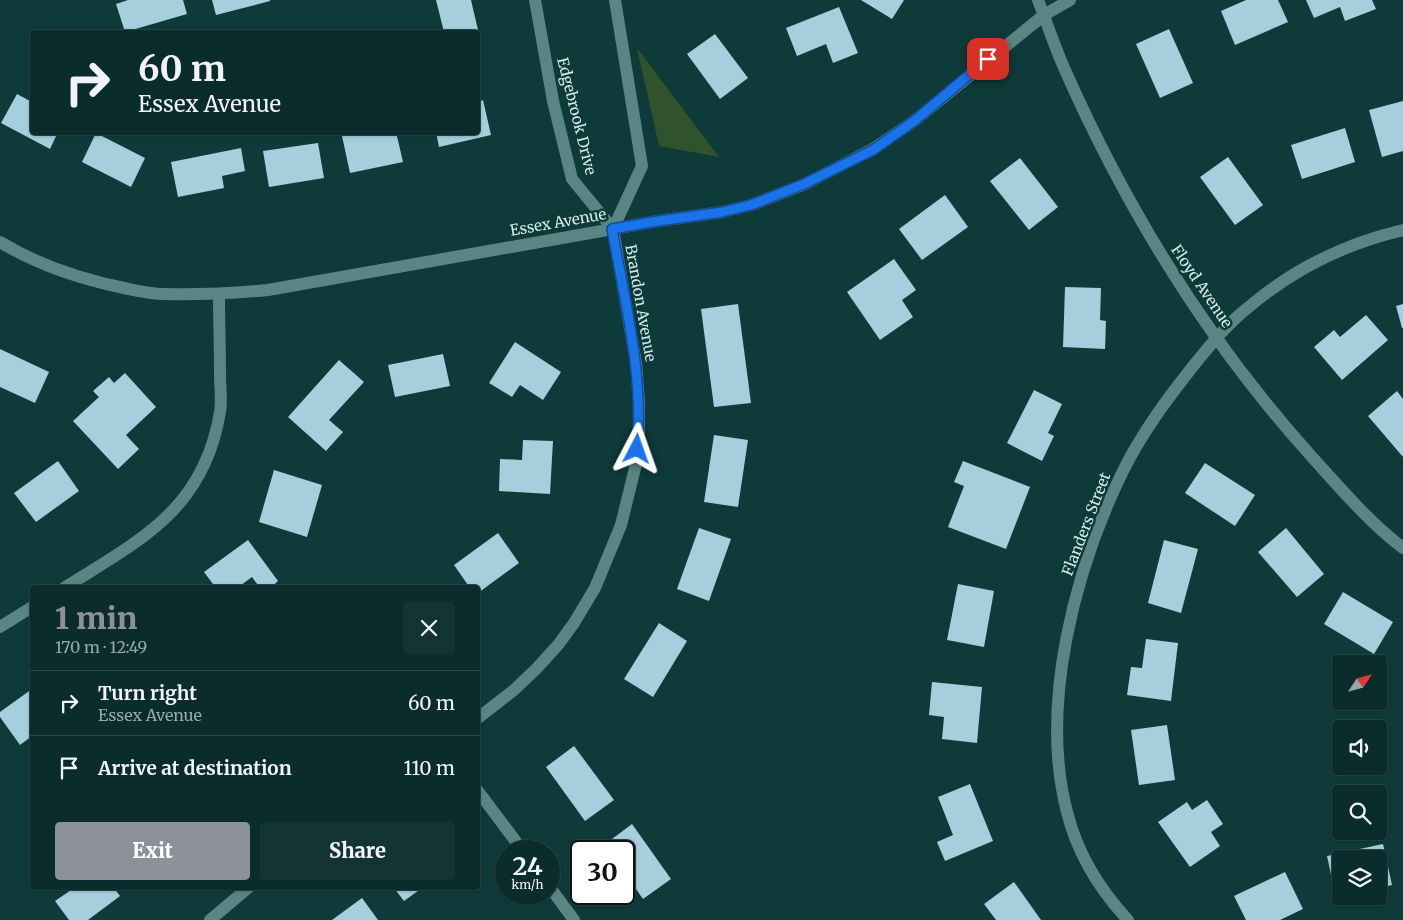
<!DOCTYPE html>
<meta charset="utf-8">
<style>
:root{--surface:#0b2c2c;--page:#143434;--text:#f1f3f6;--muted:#9aa7a9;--line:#2b4848;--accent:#8c9099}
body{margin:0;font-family:Merriweather,serif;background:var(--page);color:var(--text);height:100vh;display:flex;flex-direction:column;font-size:19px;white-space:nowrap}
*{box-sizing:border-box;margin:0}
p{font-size:16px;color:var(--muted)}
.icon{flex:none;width:28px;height:28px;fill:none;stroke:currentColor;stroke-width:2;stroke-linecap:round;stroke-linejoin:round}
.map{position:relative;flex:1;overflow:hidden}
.details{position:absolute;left:30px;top:585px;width:450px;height:305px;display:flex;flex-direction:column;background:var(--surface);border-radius:5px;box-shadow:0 1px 4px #0004,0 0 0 1px var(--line)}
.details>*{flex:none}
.banner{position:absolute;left:30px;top:30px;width:450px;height:105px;border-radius:5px;box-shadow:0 1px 4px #0004,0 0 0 1px var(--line);background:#0b2c2c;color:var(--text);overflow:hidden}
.needle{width:32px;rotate:54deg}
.buttons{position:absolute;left:1332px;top:655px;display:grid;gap:10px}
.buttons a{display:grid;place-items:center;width:55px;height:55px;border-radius:5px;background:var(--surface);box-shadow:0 1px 4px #0004,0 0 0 1px var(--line);font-size:25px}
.speed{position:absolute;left:495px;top:840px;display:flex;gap:10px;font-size:25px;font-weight:700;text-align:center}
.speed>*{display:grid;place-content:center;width:65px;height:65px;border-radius:50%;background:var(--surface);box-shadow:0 1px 4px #0004,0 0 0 1px var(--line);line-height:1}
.speed small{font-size:12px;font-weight:400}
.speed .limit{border:2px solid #111;border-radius:8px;background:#fff;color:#111}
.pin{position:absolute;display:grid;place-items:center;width:42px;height:42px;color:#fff;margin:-21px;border-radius:10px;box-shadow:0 2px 8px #0006}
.me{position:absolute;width:55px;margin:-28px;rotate:4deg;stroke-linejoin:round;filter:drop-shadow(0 0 4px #0008)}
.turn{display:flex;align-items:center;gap:18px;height:105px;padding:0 25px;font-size:22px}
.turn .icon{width:65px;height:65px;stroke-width:2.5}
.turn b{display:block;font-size:35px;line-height:42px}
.round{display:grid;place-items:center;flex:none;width:52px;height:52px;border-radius:5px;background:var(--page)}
.overview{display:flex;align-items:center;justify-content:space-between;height:85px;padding:0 25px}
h1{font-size:30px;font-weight:800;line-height:38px;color:var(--accent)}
.action{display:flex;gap:10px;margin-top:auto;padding:10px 25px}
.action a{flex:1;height:58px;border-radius:5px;background:var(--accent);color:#fff;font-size:20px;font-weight:800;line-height:58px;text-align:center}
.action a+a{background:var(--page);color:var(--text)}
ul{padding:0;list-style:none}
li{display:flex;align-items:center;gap:15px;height:65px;padding:0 25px;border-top:1px solid var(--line)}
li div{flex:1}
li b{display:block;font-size:19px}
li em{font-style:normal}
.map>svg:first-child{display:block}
.green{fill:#30522c}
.building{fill:#a7cedd}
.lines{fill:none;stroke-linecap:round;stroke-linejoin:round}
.street{stroke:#5b8585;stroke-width:12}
.route-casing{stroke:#114b97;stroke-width:12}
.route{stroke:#1a73e8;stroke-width:9}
.labels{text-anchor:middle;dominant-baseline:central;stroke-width:5;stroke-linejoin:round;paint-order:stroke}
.street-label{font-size:15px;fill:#d4eaea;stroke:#0f3a3a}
</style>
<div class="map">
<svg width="1403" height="920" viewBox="0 0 1403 920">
<rect width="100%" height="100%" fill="#0f3a3a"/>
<!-- green -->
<path class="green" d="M637 48 719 157 659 146Z"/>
<!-- building -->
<g class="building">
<path d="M128 0H183L187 14 125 32 116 4Z"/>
<path d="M212 0H270V1L216 15Z"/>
<path d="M436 0H471L478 30 468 32H444Z"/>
<path d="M861 0H904L892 19Z"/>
<path d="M1246 0H1278L1288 22 1235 45 1221 11Z"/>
<path d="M1306 0H1372L1376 9 1345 21 1340 7 1314 18Z"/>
<path d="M839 7 858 53 833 63 826 44 797 56 786 28Z"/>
<path d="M1169 29 1193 83 1160 98 1136 44Z"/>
<path d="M715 34 748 78 720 99 687 54Z"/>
<path d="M17 94 32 102V132H58L50 149 1 123Z"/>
<path d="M483 100 491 135 439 147 436 132H478V102Z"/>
<path d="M1403 101V151L1382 157 1369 110Z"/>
<path d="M1345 128 1355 162 1302 179 1291 145Z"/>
<path d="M358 132H396L403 162 350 173 342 136Z"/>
<path d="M96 133 145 158 131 187 82 162Z"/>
<path d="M318 143 324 178 269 187 263 151Z"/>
<path d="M241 148 245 171 222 176 224 188 178 197 171 162Z"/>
<path d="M1228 157 1263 205 1235 225 1200 177Z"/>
<path d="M1020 158 1058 207 1029 230 990 181Z"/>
<path d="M945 195 968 227 922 260 899 229Z"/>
<path d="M894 259 916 290 902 300 913 317 880 340 847 292Z"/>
<path d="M1065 287 1101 288 1100 320 1106 321 1105 349 1063 347Z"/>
<path d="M738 304 751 403 714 407 701 309Z"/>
<path d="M1403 304V328H1402L1396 306Z"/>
<path d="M1366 315 1388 340 1342 380 1314 347 1334 330 1340 337Z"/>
<path d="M515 342 561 372 543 400 520 385 512 397 489 383Z"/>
<path d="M0 349 49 372 35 403 0 387Z"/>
<path d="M443 354 450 386 395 397 388 365Z"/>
<path d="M339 360 364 382 329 420 343 432 326 451 288 417Z"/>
<path d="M125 373 156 407 126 435 139 449 118 469 73 421 99 397 93 391 109 377 114 383Z"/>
<path d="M1034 390 1062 404 1048 433 1054 436 1042 461 1007 443Z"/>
<path d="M1397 391 1403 399V457L1368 416Z"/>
<path d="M714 435 748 440 738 507 704 502Z"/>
<path d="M523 440 553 441 550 494 499 491 500 459 522 460Z"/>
<path d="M58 461 79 491 36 522 14 493Z"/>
<path d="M963 461 1030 487 1006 549 948 527 964 486 954 482Z"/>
<path d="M1205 463 1255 495 1235 526 1185 493Z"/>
<path d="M274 470 322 485 307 537 259 522Z"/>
<path d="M699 528 731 539 709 601 677 589Z"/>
<path d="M1286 528 1324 574 1297 597 1258 552Z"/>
<path d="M498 533 519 563 478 593V588H470L454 565Z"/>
<path d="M248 540 278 581 270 588H260L252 577 237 588H216L204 572Z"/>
<path d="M1164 540 1198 549 1181 613 1148 603Z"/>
<path d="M958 584 994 591 984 647 947 640Z"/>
<path d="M1343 592 1393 622 1374 654 1324 624Z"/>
<path d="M659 623 687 641 653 697 624 679Z"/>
<path d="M1146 639 1178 643 1171 701 1127 695 1131 667 1142 668Z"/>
<path d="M932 682 982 687 977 743 942 739 944 717 929 715Z"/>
<path d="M32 689V736L20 745 0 717V712Z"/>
<path d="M1167 725 1175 780 1139 785 1131 730Z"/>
<path d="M574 746 614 800 585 821 546 767Z"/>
<path d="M970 784 993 841 945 861 937 842 953 835 938 797Z"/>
<path d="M1207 800 1223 824 1211 832 1220 846 1190 867 1158 822 1187 802 1192 810Z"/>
<path d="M632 824 671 879 643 899 624 872V851H608L604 845Z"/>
<path d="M1383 844 1392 885 1379 888V859H1341V897L1336 898 1327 856Z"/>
<path d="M1285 872 1303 909 1280 920H1246L1234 896Z"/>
<path d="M1014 882 1041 920H996L984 904Z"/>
<path d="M74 888H114L120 896 88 920H69L55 901Z"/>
<path d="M394 888H422L404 901Z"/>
<path d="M362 898 378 920H332Z"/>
</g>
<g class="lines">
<!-- street -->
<g class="street">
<path d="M1038 0C1047 23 1055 48 1065 70 1127 210 1209 343 1312 457 1341 489 1369 522 1403 548"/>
<path d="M613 229 642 166 615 0"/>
<path d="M0 242C38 265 80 279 124 288 138 291 151 294 165 294 200 295 234 293 268 290L658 221 722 212 751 205 805 184 873 149 914 121 1044 15 1070 0"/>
<path d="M64 588C140 540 204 510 220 412 222 400 220 386 220 374 220 347 219 321 219 294"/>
<path d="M0 627 32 607"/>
<path d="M478 718 514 690 537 668 558 645 574 623 595 588 621 525 636 464 639 433V402L636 363 613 229 572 179 553 101 535 0"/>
<path d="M478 791 523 851"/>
<path d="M549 886 574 920"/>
<path d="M210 920 248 888"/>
<path d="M1128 920C1099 889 1077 852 1067 812 1039 705 1075 570 1122 473 1141 434 1167 399 1194 365 1211 344 1228 323 1250 306 1294 269 1347 243 1403 230"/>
</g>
</g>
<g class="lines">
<defs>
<path id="route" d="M637 449C644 375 625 302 612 229L658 221 722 212 751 205 804 184 873 150 914 121 988 59"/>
</defs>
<!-- route casing -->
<use href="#route" class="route-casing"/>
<!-- route -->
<use href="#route" class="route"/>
</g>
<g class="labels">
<!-- street labels -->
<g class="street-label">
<text transform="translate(577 116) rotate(76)">Edgebrook Drive</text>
<text transform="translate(558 222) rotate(-10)">Essex Avenue</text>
<text transform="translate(1202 286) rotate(56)">Floyd Avenue</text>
<text transform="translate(641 303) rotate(80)">Brandon Avenue</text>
<text transform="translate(1086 524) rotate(-69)">Flanders Street</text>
</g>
</g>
</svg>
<div class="buttons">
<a><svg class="needle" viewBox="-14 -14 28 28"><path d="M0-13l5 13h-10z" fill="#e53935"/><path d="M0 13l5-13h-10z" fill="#9aa7a9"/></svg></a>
<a><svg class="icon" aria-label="sound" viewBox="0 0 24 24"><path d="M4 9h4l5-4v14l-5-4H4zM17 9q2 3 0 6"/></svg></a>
<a><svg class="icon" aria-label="search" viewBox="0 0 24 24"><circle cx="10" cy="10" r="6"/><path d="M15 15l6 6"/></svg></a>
<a><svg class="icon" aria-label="layers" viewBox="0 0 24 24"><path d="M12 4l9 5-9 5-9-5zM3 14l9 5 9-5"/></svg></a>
</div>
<div class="speed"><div>24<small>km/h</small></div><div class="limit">30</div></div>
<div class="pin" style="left:988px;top:59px;background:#d93025"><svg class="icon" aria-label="arrive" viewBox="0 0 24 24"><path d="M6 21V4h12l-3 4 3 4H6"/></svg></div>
<svg class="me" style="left:637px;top:449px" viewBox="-20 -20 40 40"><path d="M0-17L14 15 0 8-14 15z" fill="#1a73e8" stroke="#fff" stroke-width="4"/></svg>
<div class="banner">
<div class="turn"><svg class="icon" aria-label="right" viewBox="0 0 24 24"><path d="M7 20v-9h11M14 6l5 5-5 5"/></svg><div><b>60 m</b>Essex Avenue</div></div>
</div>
<section class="details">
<div class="overview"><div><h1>1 min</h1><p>170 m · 12:49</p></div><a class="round"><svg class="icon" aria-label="close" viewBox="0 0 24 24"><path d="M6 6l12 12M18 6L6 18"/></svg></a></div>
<ul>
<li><svg class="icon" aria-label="right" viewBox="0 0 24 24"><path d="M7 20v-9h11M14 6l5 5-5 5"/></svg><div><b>Turn right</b><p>Essex Avenue</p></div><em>60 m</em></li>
<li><svg class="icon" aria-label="arrive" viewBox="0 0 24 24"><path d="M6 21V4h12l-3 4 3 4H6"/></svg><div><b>Arrive at destination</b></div><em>110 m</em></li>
</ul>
<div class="action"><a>Exit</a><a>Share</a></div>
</section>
</div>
